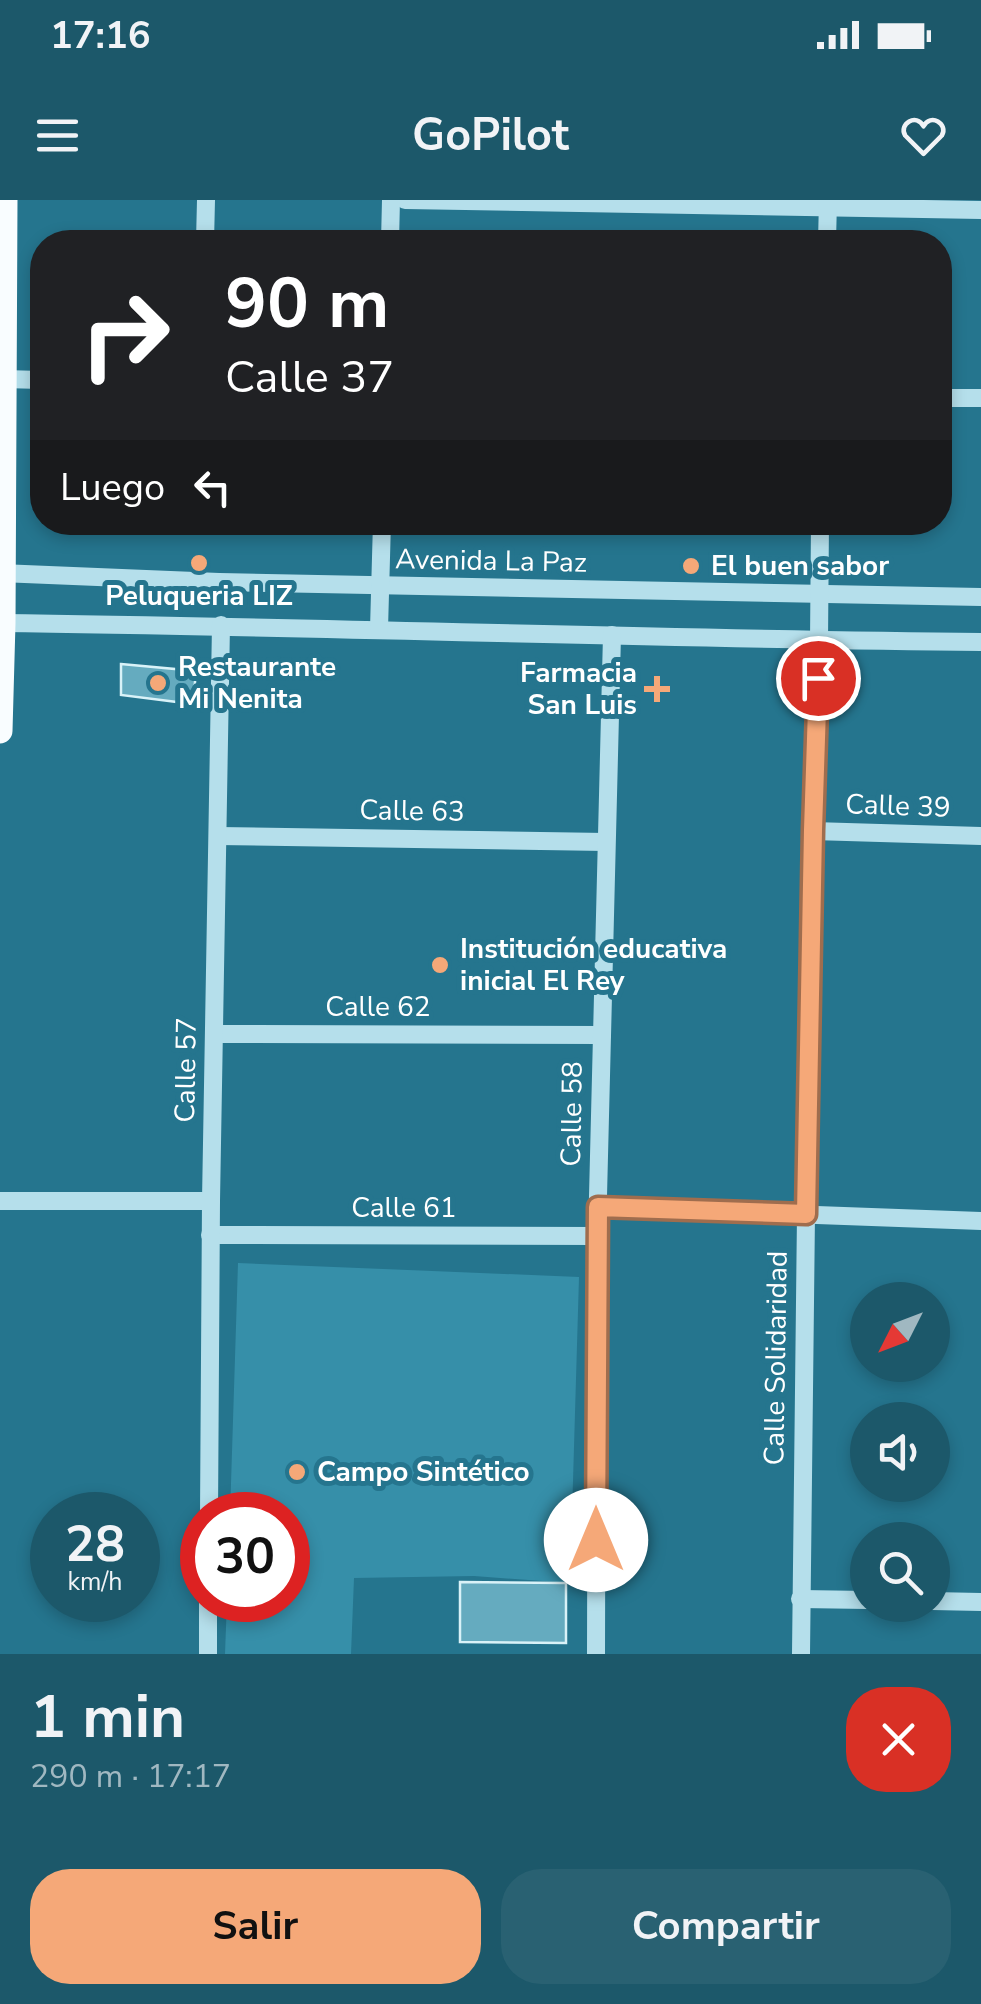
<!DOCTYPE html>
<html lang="es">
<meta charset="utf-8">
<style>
:root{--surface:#1c586a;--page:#296172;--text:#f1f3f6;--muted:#a0b8c1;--accent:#f5a878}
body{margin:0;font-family:"Nunito Sans",sans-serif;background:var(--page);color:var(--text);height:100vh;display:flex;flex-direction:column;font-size:38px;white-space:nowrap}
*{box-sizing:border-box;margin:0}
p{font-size:32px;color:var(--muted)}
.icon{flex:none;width:55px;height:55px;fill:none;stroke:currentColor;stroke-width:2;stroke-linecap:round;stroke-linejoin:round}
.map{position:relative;height:1454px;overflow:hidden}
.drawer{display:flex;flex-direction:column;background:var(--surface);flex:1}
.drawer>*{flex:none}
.top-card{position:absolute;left:30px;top:30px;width:922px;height:305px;border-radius:40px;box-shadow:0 5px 15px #0003;background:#202124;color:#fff;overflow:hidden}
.needle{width:65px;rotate:228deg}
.fabs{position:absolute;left:850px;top:1082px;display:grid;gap:20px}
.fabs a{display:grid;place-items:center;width:100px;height:100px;border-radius:50%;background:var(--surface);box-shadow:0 5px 15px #0003;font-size:50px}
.speed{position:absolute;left:30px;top:1292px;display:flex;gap:20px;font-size:50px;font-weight:700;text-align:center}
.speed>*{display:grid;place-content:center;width:130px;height:130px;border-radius:50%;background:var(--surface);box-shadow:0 5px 15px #0003;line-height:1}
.speed small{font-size:25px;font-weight:400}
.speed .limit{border:15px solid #d22;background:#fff;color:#111}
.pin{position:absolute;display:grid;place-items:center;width:85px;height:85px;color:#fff;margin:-42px;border:5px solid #fff;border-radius:50%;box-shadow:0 2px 10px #0007}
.me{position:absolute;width:110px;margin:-55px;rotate:0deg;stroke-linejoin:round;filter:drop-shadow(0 0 8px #0008)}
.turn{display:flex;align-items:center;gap:35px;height:210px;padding:0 30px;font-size:45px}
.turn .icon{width:130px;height:130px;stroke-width:2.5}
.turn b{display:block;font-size:70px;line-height:85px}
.then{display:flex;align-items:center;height:95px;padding:0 30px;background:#0003;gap:20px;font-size:38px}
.round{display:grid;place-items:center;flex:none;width:105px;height:105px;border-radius:40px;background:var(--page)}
.overview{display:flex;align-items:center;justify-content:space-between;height:170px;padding:0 30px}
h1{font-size:60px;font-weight:700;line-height:75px}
.cta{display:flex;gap:20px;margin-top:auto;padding:20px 30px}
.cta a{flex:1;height:115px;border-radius:40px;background:var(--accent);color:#111;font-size:40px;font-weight:700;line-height:115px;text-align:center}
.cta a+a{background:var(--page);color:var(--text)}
.status{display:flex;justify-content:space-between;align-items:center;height:70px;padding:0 50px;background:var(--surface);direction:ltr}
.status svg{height:28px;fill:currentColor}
header{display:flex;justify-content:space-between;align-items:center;height:130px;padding:0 30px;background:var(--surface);font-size:45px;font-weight:700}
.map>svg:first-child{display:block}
.green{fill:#368fa9}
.building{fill:#65abbf;stroke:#d9f2f8;stroke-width:2.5}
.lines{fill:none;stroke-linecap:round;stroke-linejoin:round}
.minor{stroke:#b5dfeb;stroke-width:18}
.major{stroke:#f9fdff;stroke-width:25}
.route-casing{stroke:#9f6d4e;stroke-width:25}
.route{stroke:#f5a878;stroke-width:18}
.poi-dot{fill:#f5a878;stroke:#25758e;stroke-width:4}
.labels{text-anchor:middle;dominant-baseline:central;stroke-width:10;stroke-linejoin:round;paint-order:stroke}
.street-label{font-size:28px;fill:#fff;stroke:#25758e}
.poi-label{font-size:28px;font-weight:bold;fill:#fff;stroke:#25758e;text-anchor:start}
</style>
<div class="status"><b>17:16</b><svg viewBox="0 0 49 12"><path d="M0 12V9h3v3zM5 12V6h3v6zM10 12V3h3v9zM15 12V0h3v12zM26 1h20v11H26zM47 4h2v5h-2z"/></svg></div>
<header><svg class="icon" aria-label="menu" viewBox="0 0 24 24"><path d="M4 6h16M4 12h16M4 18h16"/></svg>GoPilot<svg class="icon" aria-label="heart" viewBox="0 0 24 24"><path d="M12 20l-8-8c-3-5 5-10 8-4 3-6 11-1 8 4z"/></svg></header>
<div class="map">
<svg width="981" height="1454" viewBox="0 0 981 1454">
<rect width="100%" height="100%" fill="#25758e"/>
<!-- green -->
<path class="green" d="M238 1063 579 1077 570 1383 474 1376 354 1378 351 1454H225L227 1400H288V1315H230Z"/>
<!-- building -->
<g class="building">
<path d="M121 464 196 471 193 504 121 495Z"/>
<path d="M460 1382 566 1383V1443L460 1442Z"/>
</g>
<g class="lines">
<!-- minor -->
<g class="minor">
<path d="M405 0 981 10"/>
<path d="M205 42 206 0"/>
<path d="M390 42 391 0"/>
<path d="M827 42 828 0"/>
<path d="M3 179 42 180"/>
<path d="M940 198H981"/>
<path d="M0 373 219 382 981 397"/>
<path d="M0 423C327 427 654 439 981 442"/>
<path d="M379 429 382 322"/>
<path d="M813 631 981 636"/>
<path d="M218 636 606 642"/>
<path d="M214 834 602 835"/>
<path d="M0 1001H211"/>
<path d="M598 1007 981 1021"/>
<path d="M210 1035 597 1036"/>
<path d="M209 1315 211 1001 221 425"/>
<path d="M800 1399 868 1400"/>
<path d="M932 1401 981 1402"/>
<path d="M208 1454V1400"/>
<path d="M596 1454 597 1036 612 435"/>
<path d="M801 1454 806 1014 813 631 819 441 820 322"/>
</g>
<!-- major -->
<path class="major" d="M0 531 3 423 5 0"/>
</g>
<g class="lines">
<defs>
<path id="route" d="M596 1340 598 1007 806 1014 813 630 818 478"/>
</defs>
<!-- route casing -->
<use href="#route" class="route-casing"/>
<!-- route -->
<use href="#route" class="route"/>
</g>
<!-- markers -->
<g class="poi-dot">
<circle cx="199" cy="363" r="10"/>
<circle cx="691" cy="366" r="10"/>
<circle cx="158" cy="483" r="10"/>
<path d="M652 474h10v10h10v10h-10v10h-10v-10h-10v-10h10z"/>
<circle cx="440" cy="765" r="10"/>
<circle cx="297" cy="1272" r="10"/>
</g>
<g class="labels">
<!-- street labels -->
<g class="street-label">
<text transform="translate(491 361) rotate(1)">Avenida La Paz</text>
<text transform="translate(898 606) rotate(2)">Calle 39</text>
<text transform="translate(412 611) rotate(1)">Calle 63</text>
<text x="378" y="807">Calle 62</text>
<text transform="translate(186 870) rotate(-89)">Calle 57</text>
<text transform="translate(572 914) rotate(-89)">Calle 58</text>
<text x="404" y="1008">Calle 61</text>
<text transform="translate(776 1158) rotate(-89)">Calle Solidaridad</text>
</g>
<!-- poi labels -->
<g class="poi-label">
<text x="711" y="366">El buen sabor</text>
<text x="199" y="396" text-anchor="middle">Peluqueria LIZ</text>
<text x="178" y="467">Restaurante<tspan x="178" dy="32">Mi Nenita</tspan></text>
<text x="637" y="473" text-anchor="end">Farmacia<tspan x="637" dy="32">San Luis</tspan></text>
<text x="460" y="749">Institución educativa<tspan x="460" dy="32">inicial El Rey</tspan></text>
<text x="317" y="1272">Campo Sintético</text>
</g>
</g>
</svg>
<div class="fabs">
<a><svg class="needle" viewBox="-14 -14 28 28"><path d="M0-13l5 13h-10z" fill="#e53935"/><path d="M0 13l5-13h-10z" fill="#a0b8c1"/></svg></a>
<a><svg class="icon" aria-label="sound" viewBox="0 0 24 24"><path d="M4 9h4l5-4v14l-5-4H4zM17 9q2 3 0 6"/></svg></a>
<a><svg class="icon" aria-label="search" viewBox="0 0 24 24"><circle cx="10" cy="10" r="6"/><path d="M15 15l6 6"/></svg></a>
</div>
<div class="speed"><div>28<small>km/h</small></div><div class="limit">30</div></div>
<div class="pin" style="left:818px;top:478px;background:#d93025"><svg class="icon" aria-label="arrive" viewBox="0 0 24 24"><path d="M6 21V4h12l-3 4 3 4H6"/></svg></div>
<svg class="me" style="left:596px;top:1340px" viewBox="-20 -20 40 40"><circle r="19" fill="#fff"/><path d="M0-13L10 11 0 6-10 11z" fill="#f5a878"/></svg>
<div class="top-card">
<div class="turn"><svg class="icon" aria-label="right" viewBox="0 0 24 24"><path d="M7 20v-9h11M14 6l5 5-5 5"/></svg><div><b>90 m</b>Calle 37</div></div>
<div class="then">Luego<svg class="icon" aria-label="left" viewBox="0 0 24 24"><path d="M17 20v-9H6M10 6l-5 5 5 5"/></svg></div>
</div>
</div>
<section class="drawer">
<div class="overview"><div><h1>1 min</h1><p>290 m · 17:17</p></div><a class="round" style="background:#d93025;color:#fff"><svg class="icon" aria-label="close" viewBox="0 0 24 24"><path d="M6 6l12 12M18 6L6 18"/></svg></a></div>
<div class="cta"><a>Salir</a><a>Compartir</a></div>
</section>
